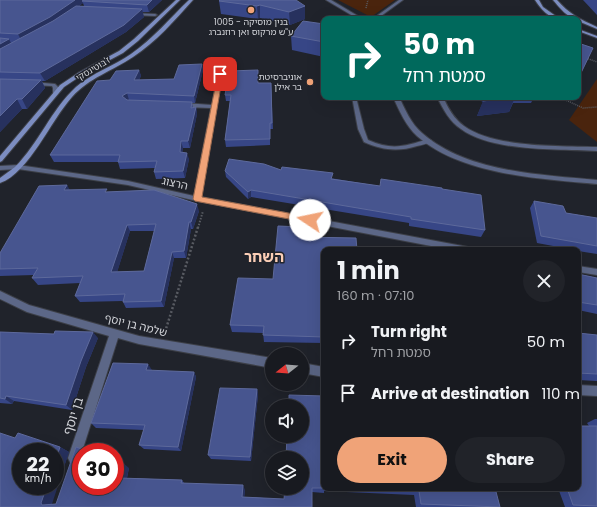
<!DOCTYPE html>
<meta charset="utf-8">
<style>
:root{--surface:#181a20;--page:#212329;--text:#f1f3f6;--muted:#9fa1a5;--line:#36383e;--accent:#f0a378}
body{margin:0;font-family:Poppins,"Noto Sans Hebrew",sans-serif;background:var(--page);color:var(--text);height:100vh;display:flex;flex-direction:column;font-size:15px;white-space:nowrap}
*{box-sizing:border-box;margin:0}
p{font-size:13px;color:var(--muted)}
.icon{flex:none;width:22px;height:22px;fill:none;stroke:currentColor;stroke-width:2;stroke-linecap:round;stroke-linejoin:round}
.map{position:relative;flex:1;overflow:hidden}
.sheet{position:absolute;left:321px;top:247px;width:260px;height:244px;display:flex;flex-direction:column;background:var(--surface);border-radius:8px;box-shadow:0 4px 16px #0002,0 0 0 1px var(--line)}
.sheet>*{flex:none}
.banner{position:absolute;left:321px;top:16px;width:260px;height:84px;border-radius:8px;box-shadow:0 4px 16px #0002,0 0 0 1px var(--line);background:#00695c;color:#fff;overflow:hidden}
.needle{width:26px;rotate:253deg}
.tools{position:absolute;left:265px;top:347px;display:grid;gap:8px}
.tools a{display:grid;place-items:center;width:44px;height:44px;border-radius:50%;background:var(--surface);box-shadow:0 4px 16px #0002,0 0 0 1px var(--line);font-size:20px}
.speed{position:absolute;left:12px;top:443px;display:flex;gap:8px;font-size:20px;font-weight:700;text-align:center}
.speed>*{display:grid;place-content:center;width:52px;height:52px;border-radius:50%;background:var(--surface);box-shadow:0 4px 16px #0002,0 0 0 1px var(--line);line-height:1}
.speed small{font-size:10px;font-weight:400}
.speed .limit{border:6px solid #d22;background:#fff;color:#111}
.pin{position:absolute;display:grid;place-items:center;width:34px;height:34px;color:#fff;margin:-17px;border-radius:8px;box-shadow:0 2px 6px #0006}
.me{position:absolute;width:44px;margin:-22px;rotate:281deg;stroke-linejoin:round;filter:drop-shadow(0 0 3px #0008)}
.turn{display:flex;align-items:center;gap:14px;height:84px;padding:0 16px;font-size:18px}
.turn .icon{width:52px;height:52px;stroke-width:2.5}
.turn b{display:block;font-size:28px;line-height:34px}
.round{display:grid;place-items:center;flex:none;width:42px;height:42px;border-radius:21px;background:var(--page)}
.overview{display:flex;align-items:center;justify-content:space-between;height:68px;padding:0 16px}
h1{font-size:24px;font-weight:700;line-height:30px}
.primary-button{display:flex;gap:8px;margin-top:auto;padding:8px 16px}
.primary-button a{flex:1;height:46px;border-radius:24px;background:var(--accent);color:#111;font-size:16px;font-weight:700;line-height:46px;text-align:center}
.primary-button a+a{background:var(--page);color:var(--text)}
ul{padding:0;list-style:none}
li{display:flex;align-items:center;gap:12px;height:52px;padding:0 16px}
li div{flex:1}
li b{display:block;font-size:15px}
li em{font-style:normal}
.map>svg:first-child{display:block}
.green{fill:#4a240d}
.lines{fill:none;stroke-linecap:round;stroke-linejoin:round}
.lane-casing{stroke:#3c3f47;stroke-width:2}
.street-casing{stroke:#3c3f47;stroke-width:2}
.secondary-casing{stroke:#3c3f47;stroke-width:2}
.path-far2{stroke:#585b62;stroke-width:1.5;stroke-dasharray:1 1;stroke-linecap:butt}
.path-far1{stroke:#585b62;stroke-width:2;stroke-dasharray:1.5 1.5;stroke-linecap:butt}
.path{stroke:#585b62;stroke-width:2.5;stroke-dasharray:2 2;stroke-linecap:butt}
.lane{fill:#5c6787;fill-rule:evenodd}
.street{fill:#5c6787;fill-rule:evenodd}
.secondary{fill:#7c8dc1;fill-rule:evenodd}
.wall{fill:#374686;fill-rule:evenodd}
.shaded-wall{fill:#27315e}
.building{fill:#47558f;stroke:#5d699b;fill-rule:evenodd}
.route{fill:#f0a378;stroke:#9c6a4e}
.poi-dot{fill:#f0a378;stroke:#20232b;stroke-width:1.5}
.labels{text-anchor:middle;dominant-baseline:central;stroke-width:3;stroke-linejoin:round;paint-order:stroke}
.far-poi-label{font-size:9px;fill:#d2d4d9;stroke:#20232b}
.far-street-label{font-size:9px;fill:#d2d4d9;stroke:#20232b}
.street-label{font-size:11px;fill:#d2d4d9;stroke:#20232b}
.near-street-label{font-size:13px;fill:#d2d4d9;stroke:#20232b}
.district-label{font-size:15px;font-weight:bold;fill:#fbceb6;stroke:#20232b}
</style>
<div class="map">
<svg width="597" height="507" viewBox="0 0 597 507">
<rect width="100%" height="100%" fill="#20232b"/>
<!-- green -->
<g class="green">
<path d="M338 0H395L371 17Z"/>
<path d="M597 79V142L569 120Z"/>
</g>
<g class="lines">
<defs>
<path id="lane" d="M352 97H356L364 129 368 140C393 151 404 146 429 139L432 141C427 144 422 145 417 146 398 152 382 150 364 142L358 129Z"/>
<g id="street">
<path d="M326 0H331L363 19H358Z"/>
<path d="M399 0H403L381 16 383 19H379L378 15Z"/>
<path d="M131 13 155 14 157 15 155 16 132 15Z"/>
<path d="M218 73 222 74 201 197 468 247 472 250H452L197 201 128 185 18 169 0 170V166L18 165 128 181 194 196 211 108 184 107 181 105 184 103 212 105Z"/>
<path d="M33 82 55 84 59 88 58 93 53 94V88L52 86 31 85 30 84Z"/>
<path d="M393 97H399C405 109 411 124 422 133 466 172 541 175 597 180V184C541 179 461 175 417 136 406 126 399 110 393 97Z"/>
<path d="M437 97H443C448 108 454 119 464 126 494 148 561 146 597 147V151C559 149 492 152 461 129 450 122 443 109 437 97Z"/>
<path d="M578 266 597 269V275L578 272Z"/>
<path d="M0 291 29 305 139 336 272 358V368L139 344 118 338 80 458 78 462 74 464 70 462 68 458 109 336 27 312 0 299Z"/>
<path d="M302 363 324 367V377L302 373Z"/>
<path d="M578 385 597 386V396L578 395Z"/>
</g>
<g id="secondary">
<path d="M176 0H180L138 41 123 53 82 75 64 87 2 161 0 162V156L60 85 78 73 119 51 134 39Z"/>
<path d="M189 0H193C175 20 156 42 133 57 112 71 89 78 72 97 51 120 29 173 0 183V178C5 174 10 171 15 167 39 143 51 110 76 87 92 73 114 66 131 54 153 39 170 18 189 0Z"/>
<path d="M535 0H539L543 7 560 19C549 19 540 8 535 0Z"/>
<path d="M553 0H557C569 14 580 19 597 27V29L578 21V19C568 19 559 7 553 0Z"/>
<path d="M578 29 597 36V38L578 31Z"/>
</g>
</defs>
<!-- lane casing -->
<use href="#lane" class="lane-casing"/>
<!-- street casing -->
<use href="#street" class="street-casing"/>
<!-- secondary casing -->
<use href="#secondary" class="secondary-casing"/>
<!-- path-far2 -->
<g class="path-far2">
<path d="M366 8 368 0"/>
<path d="M586 58 597 62"/>
<path d="M559 97 583 108 597 107"/>
</g>
<!-- path-far1 -->
<path class="path-far1" d="M198 228 203 211"/>
<!-- path -->
<path class="path" d="M165 332 198 227"/>
<!-- lane -->
<use href="#lane" class="lane"/>
<!-- street -->
<use href="#street" class="street"/>
<!-- secondary -->
<use href="#secondary" class="secondary"/>
</g>
<!-- wall -->
<g class="wall">
<path d="M0 0H162L149 12H142L144 17 126 32 45 81H42L45 88 27 109H22L0 132ZM83 3 84 6H79Z"/>
<path d="M583 0H597V15Z"/>
<path d="M219 1 305 6V19L290 25 260 18 258 19 221 14Z"/>
<path d="M324 24V57L292 50 291 36Z"/>
<path d="M578 43 593 48 578 79Z"/>
<path d="M202 64 203 70 195 103H192L193 108 196 107 197 114 190 148H183L182 152 189 159 185 178 156 179 154 172 155 168 120 169 118 162H54L50 155 110 80 139 70 141 76 139 80 174 79ZM128 100H129L185 102Z"/>
<path d="M258 76V83H271L273 129H270V145L226 147 225 140 230 101H226L225 95Z"/>
<path d="M474 97H534L531 103H513L509 112 477 116 483 102Z"/>
<path d="M281 170 379 186 442 189 485 230 481 237 409 226V223L251 197 248 199 226 177 225 171Z"/>
<path d="M67 185 69 190 108 192 199 211 193 229H191L186 258H174L164 307 126 308 123 302V301L80 302 75 296 80 283 38 285 32 278 34 275 0 276V253ZM130 231H154L144 271 117 272Z"/>
<path d="M534 201 566 213 597 218V254L578 251V250H575L537 243 530 208Z"/>
<path d="M302 237 324 250V343L264 342 263 333 232 332 230 325 273 279Z"/>
<path d="M578 274 597 278V314L578 310Z"/>
<path d="M0 332 98 338 86 367 72 410 14 401 12 404 0 403Z"/>
<path d="M578 333 597 335V381H596L578 380Z"/>
<path d="M152 370V371L194 372 196 377 181 451 144 449 139 445 144 430 96 428 91 423Z"/>
<path d="M257 389 258 395 251 461 211 459 208 455Z"/>
<path d="M595 419H597V507H565L558 488H578L589 426 587 423Z"/>
<path d="M15 438 60 447 69 452 51 504H56L129 468 127 478 182 480 184 483 245 490 244 497 284 499 285 488H495L500 507H416L414 495 324 491V493L312 492V507H0Z"/>
</g>
<!-- shaded-wall -->
<g class="shaded-wall">
<path d="M75 0H88L82 1 83 3 53 25 22 42 18 34Z"/>
<path d="M152 0H162L149 12 147 5Z"/>
<path d="M260 5V18L258 19 257 6Z"/>
<path d="M305 6V19L290 25 289 12Z"/>
<path d="M142 9 144 17 126 32 45 81 40 73Z"/>
<path d="M9 39 13 47 0 54V44Z"/>
<path d="M202 64 203 70 195 103 194 96Z"/>
<path d="M139 70 141 76 136 86 134 80Z"/>
<path d="M41 80 45 88 27 109 22 99Z"/>
<path d="M127 93 129 100 125 103 122 96Z"/>
<path d="M513 97H515L509 112 477 116 483 101Z"/>
<path d="M17 99 22 109 0 132V116Z"/>
<path d="M196 107 197 114 190 148 188 141Z"/>
<path d="M181 141 183 148 182 158 180 152Z"/>
<path d="M187 153 189 159 185 178 183 171Z"/>
<path d="M67 185 71 192 64 190Z"/>
<path d="M251 190V197L248 199V192Z"/>
<path d="M197 204 199 211 193 229 191 222Z"/>
<path d="M189 222 191 229 186 258 184 251Z"/>
<path d="M127 225 130 231 115 279 111 272Z"/>
<path d="M172 252 174 258 164 307 161 301Z"/>
<path d="M93 332 98 338 86 367 72 410 66 405 81 361Z"/>
<path d="M148 364 152 370 150 376 146 370Z"/>
<path d="M194 372 196 377 181 451 178 447Z"/>
<path d="M257 389 258 395 251 461 250 457Z"/>
<path d="M6 396 14 401 12 404 5 399Z"/>
<path d="M60 447 69 452 51 507 42 505 41 503 47 486H55V462Z"/>
<path d="M123 463 129 468 126 482 119 478Z"/>
<path d="M243 485 245 490 244 501 242 497Z"/>
</g>
<!-- building -->
<g class="building">
<path d="M0 0H75L50 17 18 34 0 33Z"/>
<path d="M84 0H152L147 5 82 1Z"/>
<path d="M220 0H296L305 6 289 12 260 5 257 6 219 1Z"/>
<path d="M76 6 142 9 124 25 40 73 0 72V49L53 21Z"/>
<path d="M303 21 324 24V42L291 36Z"/>
<path d="M0 38 9 39 0 44Z"/>
<path d="M578 43 593 48 580 75 578 74Z"/>
<path d="M202 64 194 96 127 93 122 96 127 100 192 102 191 108 196 107 188 141H181L180 152 187 153 183 171 154 172 157 161 118 162 120 155H50L97 81 110 80 116 71 139 70 134 80 174 79 179 65Z"/>
<path d="M258 70V83H271L272 123H270V139L225 140 231 95H225L229 71Z"/>
<path d="M0 79 41 80 22 99H17L0 116Z"/>
<path d="M485 97H513L483 101Z"/>
<path d="M229 159 264 164 281 170 282 167 333 173 331 179 380 186 381 179 442 188V189L481 195 485 230 411 219V217L251 190 248 192 225 171Z"/>
<path d="M67 185 64 190 107 189 105 192 154 190 197 204 191 222H189L184 251 172 252 161 301 123 302 125 294 75 296 83 276 32 278 38 268 0 269V253L39 186ZM156 224 144 271 111 272 127 225Z"/>
<path d="M534 201 563 206 566 213 597 218V246L541 236Z"/>
<path d="M278 226 302 227V237L356 238 357 250H324V337L263 335 264 326 230 325 238 278 273 279Z"/>
<path d="M578 274 597 278V305L578 302Z"/>
<path d="M55 331 93 332 81 361 66 405 6 396 5 399 0 398V332L54 334Z"/>
<path d="M578 333 597 335V374L578 373Z"/>
<path d="M113 363 148 364 146 370 194 372 178 447 139 445 145 425 91 423Z"/>
<path d="M220 388 257 389 250 457 208 455Z"/>
<path d="M289 395 324 396V488H325H312V507H0V433L15 438 18 433 60 447 55 462V452H21V486H47L41 503 42 505 56 504 76 447 90 452H81V486H115V460L123 463 119 478 182 480 181 483 243 485 242 497 284 499 285 488H302V458H286L287 436H302V406H289Z"/>
<path d="M578 426H597V506L573 505 567 488H578Z"/>
<path d="M350 488H495L500 507 421 504 419 491Z"/>
</g>
<!-- route -->
<path class="route" d="M218 73 223 74 202 197 310 217 313 218 315 220 313 222 310 223 195 201 193 199Z"/>
<!-- markers -->
<g class="poi-dot">
<circle cx="251" cy="10" r="4"/>
<circle cx="310" cy="82" r="4"/>
</g>
<g class="labels">
<!-- far-poi labels -->
<g class="far-poi-label">
<text x="251" y="22">1005 - בנין מוסיקה<tspan x="251" dy="10">ע"ש מרקוס ואן רוזנברג</tspan></text>
<text x="302" y="77" text-anchor="end">אוניברסיטת<tspan x="302" dy="10">בר אילן</tspan></text>
</g>
<!-- far-street labels -->
<g class="far-street-label">
<text transform="translate(93 69) rotate(-31)">ז'בוטינסקי</text>
</g>
<!-- street labels -->
<g class="street-label">
<text transform="translate(175 183) rotate(13)">הרצוג</text>
<text transform="translate(136 325) rotate(14)">שלמה בן יוסף</text>
</g>
<!-- near-street labels -->
<g class="near-street-label">
<text transform="translate(73 416) rotate(-72)">בן יוסף</text>
</g>
<!-- district labels -->
<g class="district-label">
<text x="264" y="256">השחר</text>
</g>
</g>
</svg>
<div class="tools">
<a><svg class="needle" viewBox="-14 -14 28 28"><path d="M0-13l5 13h-10z" fill="#e53935"/><path d="M0 13l5-13h-10z" fill="#9fa1a5"/></svg></a>
<a><svg class="icon" aria-label="sound" viewBox="0 0 24 24"><path d="M4 9h4l5-4v14l-5-4H4zM17 9q2 3 0 6"/></svg></a>
<a><svg class="icon" aria-label="layers" viewBox="0 0 24 24"><path d="M12 4l9 5-9 5-9-5zM3 14l9 5 9-5"/></svg></a>
</div>
<div class="speed"><div>22<small>km/h</small></div><div class="limit">30</div></div>
<div class="pin" style="left:220px;top:74px;background:#d93025"><svg class="icon" aria-label="arrive" viewBox="0 0 24 24"><path d="M6 21V4h12l-3 4 3 4H6"/></svg></div>
<svg class="me" style="left:310px;top:220px" viewBox="-20 -20 40 40"><circle r="19" fill="#fff"/><path d="M0-13L10 11 0 6-10 11z" fill="#f0a378"/></svg>
<div class="banner">
<div class="turn"><svg class="icon" aria-label="right" viewBox="0 0 24 24"><path d="M7 20v-9h11M14 6l5 5-5 5"/></svg><div><b>50 m</b>סמטת רחל</div></div>
</div>
<section class="sheet">
<div class="overview"><div><h1>1 min</h1><p>160 m · 07:10</p></div><a class="round"><svg class="icon" aria-label="close" viewBox="0 0 24 24"><path d="M6 6l12 12M18 6L6 18"/></svg></a></div>
<ul>
<li><svg class="icon" aria-label="right" viewBox="0 0 24 24"><path d="M7 20v-9h11M14 6l5 5-5 5"/></svg><div><b>Turn right</b><p>סמטת רחל</p></div><em>50 m</em></li>
<li><svg class="icon" aria-label="arrive" viewBox="0 0 24 24"><path d="M6 21V4h12l-3 4 3 4H6"/></svg><div><b>Arrive at destination</b></div><em>110 m</em></li>
</ul>
<div class="primary-button"><a>Exit</a><a>Share</a></div>
</section>
</div>
